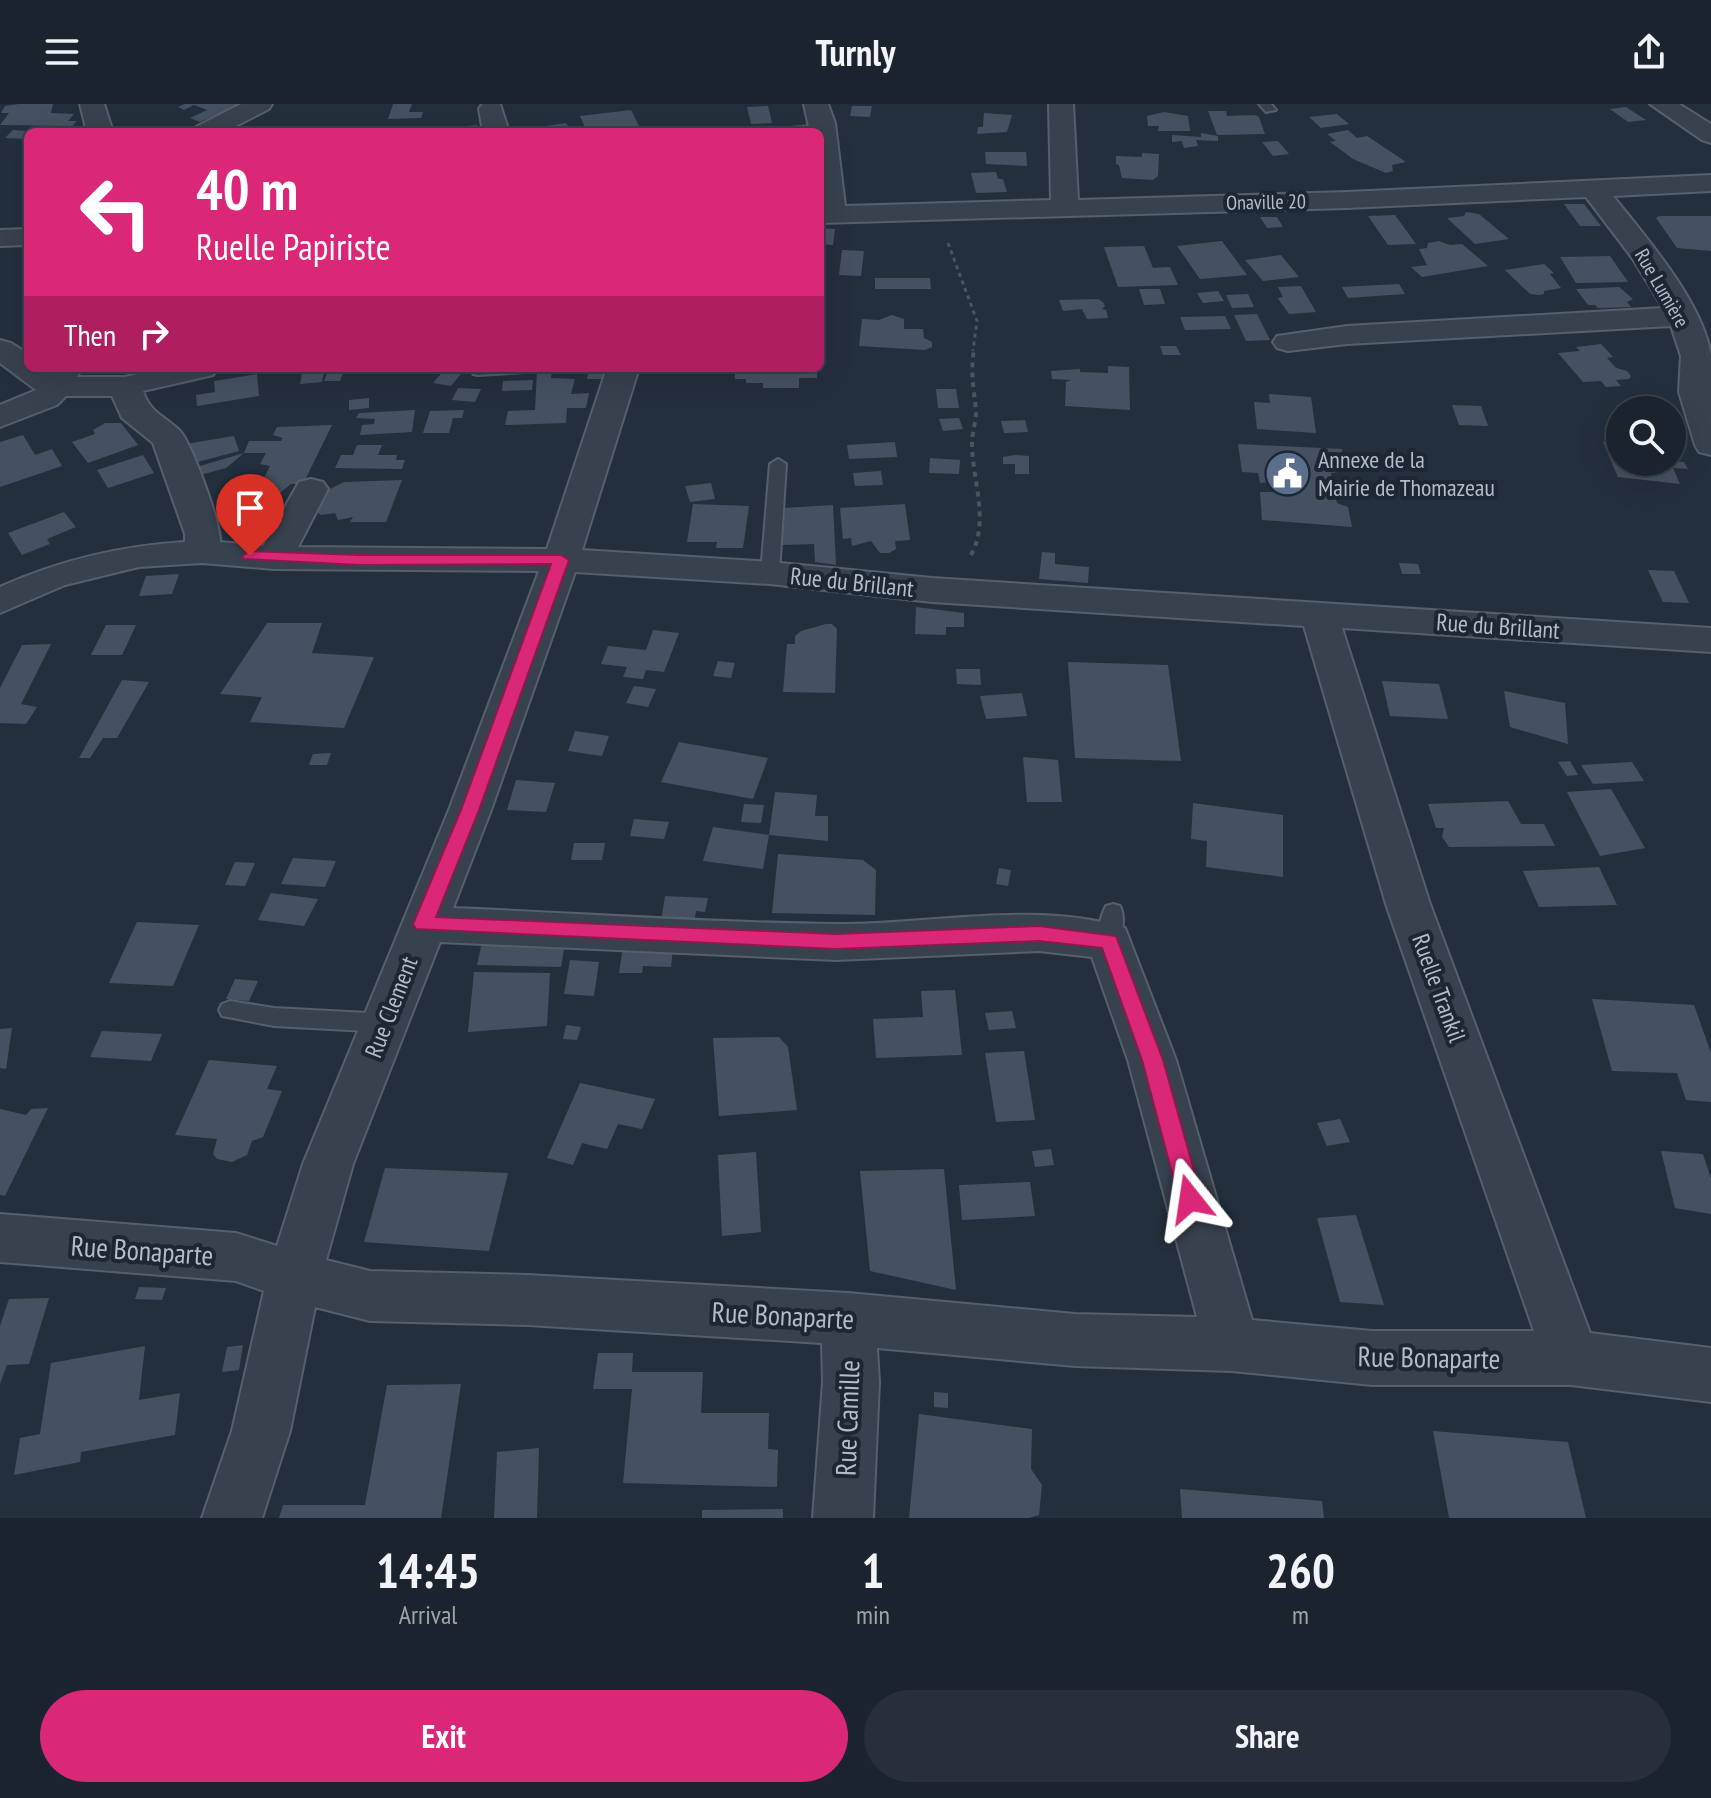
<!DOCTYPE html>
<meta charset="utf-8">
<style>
:root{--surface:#1b232e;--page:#282f3a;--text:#f1f3f6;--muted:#a0a4aa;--line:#39404a;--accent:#db2777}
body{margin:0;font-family:"PT Sans Narrow",sans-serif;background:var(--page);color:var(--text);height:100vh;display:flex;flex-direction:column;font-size:30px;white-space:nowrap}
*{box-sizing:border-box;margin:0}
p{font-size:26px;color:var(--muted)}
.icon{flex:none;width:44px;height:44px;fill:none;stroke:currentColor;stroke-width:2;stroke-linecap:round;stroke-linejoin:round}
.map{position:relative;height:1414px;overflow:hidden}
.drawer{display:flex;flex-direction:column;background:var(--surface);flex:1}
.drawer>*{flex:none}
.top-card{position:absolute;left:24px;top:24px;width:800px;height:244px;border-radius:12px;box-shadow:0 8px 32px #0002,0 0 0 2px var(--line);background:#db2777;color:#fff;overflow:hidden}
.fabs{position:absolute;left:1606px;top:292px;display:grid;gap:16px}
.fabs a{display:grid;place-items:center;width:80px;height:80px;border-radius:50%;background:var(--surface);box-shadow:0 8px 32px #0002,0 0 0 2px var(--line);font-size:40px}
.pin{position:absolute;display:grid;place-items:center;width:68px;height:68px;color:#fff;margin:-82px -34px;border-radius:50% 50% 50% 0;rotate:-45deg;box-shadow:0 0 8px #0007}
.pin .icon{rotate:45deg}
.me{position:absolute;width:88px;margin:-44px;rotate:345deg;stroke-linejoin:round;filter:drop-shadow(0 0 6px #0008)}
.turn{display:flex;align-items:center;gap:28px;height:168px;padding:0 40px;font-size:36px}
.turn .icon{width:104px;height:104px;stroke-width:2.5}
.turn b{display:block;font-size:56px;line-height:68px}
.then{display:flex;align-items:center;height:76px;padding:0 40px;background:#0003;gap:16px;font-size:30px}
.eta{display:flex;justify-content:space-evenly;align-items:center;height:136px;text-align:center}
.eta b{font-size:48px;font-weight:600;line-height:56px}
.button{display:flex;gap:16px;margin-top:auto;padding:16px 40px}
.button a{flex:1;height:92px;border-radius:48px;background:var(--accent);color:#fff;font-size:32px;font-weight:600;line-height:92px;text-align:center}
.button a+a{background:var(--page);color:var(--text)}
header{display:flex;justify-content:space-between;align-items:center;height:104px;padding:0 40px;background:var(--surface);font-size:36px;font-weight:600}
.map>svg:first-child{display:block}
.building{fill:#455162}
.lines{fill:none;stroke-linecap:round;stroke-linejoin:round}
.service-casing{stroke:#565f6c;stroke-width:4}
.minor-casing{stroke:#565f6c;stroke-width:4}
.path-far1{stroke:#44595c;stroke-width:3;stroke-dasharray:4 4;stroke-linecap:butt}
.path{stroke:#44595c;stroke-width:4;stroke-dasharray:5 5;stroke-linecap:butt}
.service{fill:#38414e;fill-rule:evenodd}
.minor{fill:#38414e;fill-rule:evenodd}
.route{fill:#db2777;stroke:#8e194d;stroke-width:2}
.labels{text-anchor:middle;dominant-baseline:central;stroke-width:8;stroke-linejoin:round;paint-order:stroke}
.far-street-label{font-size:20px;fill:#b4bcc9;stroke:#1d2633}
.poi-label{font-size:24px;fill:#b4bcc9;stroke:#1d2633;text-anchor:start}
.street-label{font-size:24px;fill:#b4bcc9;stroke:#1d2633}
.near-street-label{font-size:28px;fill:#b4bcc9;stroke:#1d2633}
</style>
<header><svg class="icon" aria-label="menu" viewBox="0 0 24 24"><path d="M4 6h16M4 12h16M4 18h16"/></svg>Turnly<svg class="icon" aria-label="share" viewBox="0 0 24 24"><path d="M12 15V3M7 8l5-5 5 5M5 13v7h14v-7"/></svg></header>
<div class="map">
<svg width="1711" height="1414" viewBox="0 0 1711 1414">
<rect width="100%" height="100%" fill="#242f3e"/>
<!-- building -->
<g class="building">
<path d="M19 0H53L51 9 74 10 68 17H77L72 22 0 21 9 9H1L5 2Z"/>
<path d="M185 0H240L200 18 190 14 207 6 194 1 184 6 178 3Z"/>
<path d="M393 0H412L409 8H423L421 14 388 15Z"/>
<path d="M768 2 772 19 751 20 747 3Z"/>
<path d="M852 2H872L870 13 850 12Z"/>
<path d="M1626 3 1646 16 1628 18 1610 5Z"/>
<path d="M631 6 642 28H587L580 12Z"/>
<path d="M1208 7H1226L1227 12 1255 11 1259 13 1265 30 1217 31Z"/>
<path d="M1164 8 1188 12 1190 27H1158L1159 22H1148L1147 12Z"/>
<path d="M984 9 1012 11 1007 28 977 30 978 23H983Z"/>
<path d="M1337 10 1349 20 1321 24 1309 13Z"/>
<path d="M566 19 573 28H550L546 22Z"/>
<path d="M817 19 818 28H755V26Z"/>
<path d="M477 21 478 28H425V26Z"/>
<path d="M13 26 28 27V35L5 34Z"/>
<path d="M1348 26 1357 34 1367 32 1406 58 1392 61 1393 67 1386 69 1353 55 1330 38 1336 37 1327 30Z"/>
<path d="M1201 29 1218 32V37L1196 36 1198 42 1184 44 1182 37 1172 38V31L1201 33Z"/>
<path d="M1278 37 1289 50 1273 52 1262 38Z"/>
<path d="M985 48H1026L1027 62 986 60Z"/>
<path d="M1142 49 1159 50 1158 72 1153 76 1122 74 1119 61 1116 60V52L1142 53Z"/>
<path d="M996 68 998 75H1003L1007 88 976 89 971 69Z"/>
<path d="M1564 100H1584L1601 122H1580Z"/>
<path d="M1466 108 1479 110 1509 135 1475 140 1447 114 1464 112Z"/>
<path d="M1395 111 1416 140 1388 141 1368 112Z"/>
<path d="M1659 112H1711V147L1677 144 1656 114Z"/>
<path d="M1260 113H1277L1283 123 1267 124Z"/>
<path d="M820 124 835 125 833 141 820 140Z"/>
<path d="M1222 137 1247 171 1200 175 1177 142Z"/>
<path d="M1439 137 1450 141 1462 140 1488 162 1422 173 1411 163 1427 161 1419 145 1427 144 1428 139Z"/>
<path d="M1144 142 1153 164 1170 163 1178 181 1118 183 1104 143Z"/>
<path d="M842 146 864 147 861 172 839 171Z"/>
<path d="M1281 151 1299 173 1263 177 1245 156Z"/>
<path d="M1610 152 1628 178 1576 179 1560 153Z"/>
<path d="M1544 160 1554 169 1550 170 1561 184 1544 187V190L1539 191 1530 190 1505 166Z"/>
<path d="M875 174H930L931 185H875Z"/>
<path d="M1399 180 1405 190 1348 194 1342 183Z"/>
<path d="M1301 182 1316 208 1289 210 1279 196 1278 194 1283 193 1278 183Z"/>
<path d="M1619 183 1633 195 1627 198 1631 203 1598 204 1595 201H1588L1576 185Z"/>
<path d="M1139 185H1160L1165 200 1144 201Z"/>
<path d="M1218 187 1224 197 1203 199 1197 189Z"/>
<path d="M1248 190 1254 203 1232 204 1226 191Z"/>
<path d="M1098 195 1103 198 1105 202 1102 205 1106 206 1108 214 1087 215 1082 205 1063 207 1059 196Z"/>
<path d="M1257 210 1270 236 1246 237 1234 211Z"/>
<path d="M892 211 904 215V225H923L924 234 932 238V243L925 246 859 242 862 215 879 216Z"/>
<path d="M1225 212 1231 225 1185 226 1180 213Z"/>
<path d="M1601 240 1613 253 1607 254 1616 264 1627 267 1631 272 1629 275 1616 276 1621 282 1606 283 1601 277 1583 278 1558 249 1580 247 1576 243Z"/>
<path d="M1160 242H1176L1181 251H1163Z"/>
<path d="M1108 262 1129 263 1130 306 1065 302 1066 278 1071 276 1052 275 1051 267 1080 265V268L1108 269Z"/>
<path d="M303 264H325L322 278 300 280Z"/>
<path d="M329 264H345L340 277H324Z"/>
<path d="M446 264H466L451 282 433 279Z"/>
<path d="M589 264H608L607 275H587Z"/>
<path d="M729 264 817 265V274H799V284H763V279H746V275H735V268H729Z"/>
<path d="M537 266H552L551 274 575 275 571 290 589 289 586 304H567L566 319 505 321 508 307 535 306Z"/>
<path d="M257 270 259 292 197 302 196 291 215 288 214 277Z"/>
<path d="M533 276 532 286 502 287 503 277Z"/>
<path d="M458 284 481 285 475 298 452 296Z"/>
<path d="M936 285H956L959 304H938Z"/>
<path d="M1269 290 1311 293 1316 329 1257 325 1254 298 1270 299Z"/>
<path d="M369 294V304L349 306V296Z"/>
<path d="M1452 301 1481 302 1488 322 1459 321Z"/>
<path d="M415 306 412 328 360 331 362 321 374 320 375 315 356 314 359 309Z"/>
<path d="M464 306 462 314H453L449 329H423L430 307Z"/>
<path d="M959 314 963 325 943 327 939 315Z"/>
<path d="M1025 316 1028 328 1004 329 1001 317Z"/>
<path d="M105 319H121L138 341 88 359 72 338 95 330 93 326Z"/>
<path d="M332 321 303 380H291L280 389 263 388 259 384 270 362 260 360 266 349H244L226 364 197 372 193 364 244 349 249 337H281L283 334 273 331 277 323Z"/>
<path d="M23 331 35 351 52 345 62 362 0 383V338Z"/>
<path d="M234 332 239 347 190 360 180 341Z"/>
<path d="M895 338 897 353 849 355 847 341Z"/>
<path d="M1603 338H1620V358H1684L1688 365 1673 364 1680 380 1618 373Z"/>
<path d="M1238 340 1342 345 1345 367 1331 369 1337 399 1348 403 1352 423 1262 416 1260 388H1273L1272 378 1260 379 1258 369 1242 368Z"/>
<path d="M357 341H382L378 351H397L396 356H405L402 365 335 364 341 351H353Z"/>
<path d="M143 351 154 369 108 384 97 366Z"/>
<path d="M1015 351 1029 352V370H1015V360H1003V353Z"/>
<path d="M930 354 960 356 959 370 929 369Z"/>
<path d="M881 367 883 381 855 382 853 369Z"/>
<path d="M402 376 386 418H350L353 413 338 416 335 409 321 411 311 403 316 392 344 378Z"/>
<path d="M711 379 715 395 690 398 685 382Z"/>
<path d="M693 400 749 402 743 444H716L717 438H687Z"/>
<path d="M905 400 910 436 895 437 896 445 889 449H880L871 437 852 442 851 434 843 435 840 404Z"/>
<path d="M833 401 836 461 815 458 814 440 782 441 783 404Z"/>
<path d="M64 408 76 423 47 435 50 440 22 451 8 429Z"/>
<path d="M1042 448 1055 449V460L1089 463 1088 479 1039 475Z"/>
<path d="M1399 459 1418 460 1421 470H1402Z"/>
<path d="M1648 466 1674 467 1689 499 1663 498Z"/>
<path d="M179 470 172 490 139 492 146 472Z"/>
<path d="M916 503 964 509V523H946V531L915 530Z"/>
<path d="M267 519H322L312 549 374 553 344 624 250 618 262 593 220 590Z"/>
<path d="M826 520H832L837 525 835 589 783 588 787 540H795V532L801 527Z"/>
<path d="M106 521H136L122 551H91Z"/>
<path d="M653 526 679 529 664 568 646 566 643 575 623 573 627 563 601 560 608 542 646 546Z"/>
<path d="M51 540 21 600 37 603 26 620 0 619V584L22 541Z"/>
<path d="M718 557 735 559 731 574 713 572Z"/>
<path d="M1068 558 1168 561 1181 657 1075 654Z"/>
<path d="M956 565H980L981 581 957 580Z"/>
<path d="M122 576 149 578 117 634H103L90 654H79Z"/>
<path d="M1382 577 1439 580 1448 615 1390 612Z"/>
<path d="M634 582 656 585 648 603 626 599Z"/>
<path d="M1504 587 1565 599 1568 640 1510 623Z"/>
<path d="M1022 589 1027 612 986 615 980 592Z"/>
<path d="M575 627 609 632 602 652 568 647Z"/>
<path d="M679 638 768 654 753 695 661 678Z"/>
<path d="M331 649 327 661H309L313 650Z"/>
<path d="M1023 653 1058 656 1062 698H1027Z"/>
<path d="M1570 657 1578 671 1567 672 1558 658Z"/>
<path d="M1632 658 1644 677 1593 680 1581 661Z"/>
<path d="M516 676 555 679 546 708 507 706Z"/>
<path d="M1611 685 1645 744 1600 752 1567 688Z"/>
<path d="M775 688 817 691 815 712H828V737L769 731Z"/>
<path d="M1508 697 1521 720H1544L1555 742 1449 743 1442 733 1444 724H1436L1428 700Z"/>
<path d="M1193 699 1283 711V773L1206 763 1207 737 1191 735Z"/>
<path d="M744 700 764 701 761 719 741 718Z"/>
<path d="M634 715 669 718 664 735 630 732Z"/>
<path d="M713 723 769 731 763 765 703 757Z"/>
<path d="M574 739H605L602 756H571Z"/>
<path d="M778 750 863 756 876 766 875 811 772 809Z"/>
<path d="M293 754 336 757 325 783 281 780Z"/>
<path d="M235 758 255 759 245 782 225 781Z"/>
<path d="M1599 763 1617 801 1539 803 1523 767Z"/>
<path d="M999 764 1011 766 1008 782 996 780Z"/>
<path d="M271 789 318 795 304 822 258 816Z"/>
<path d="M665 792 708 794 705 808 696 807 694 819 661 817Z"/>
<path d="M137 818 199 821 173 882 109 879Z"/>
<path d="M482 838 565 839 561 863 477 861Z"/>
<path d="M623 843 673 844 671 863 643 862 642 869H619Z"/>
<path d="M570 856 599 858 594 892 564 890Z"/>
<path d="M474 868 550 869 547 922 468 928Z"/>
<path d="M235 875 258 877 249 897 226 895Z"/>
<path d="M955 886 962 951 876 954 873 915 923 913 921 887Z"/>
<path d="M1592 895 1694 901 1711 949V998L1686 996 1677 969 1612 967Z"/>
<path d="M1012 907 1016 924 989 926 985 909Z"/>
<path d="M566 921 581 923 577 936 563 935Z"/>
<path d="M12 924 6 965 0 964V925Z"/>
<path d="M102 927 162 930 151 957 90 953Z"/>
<path d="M779 933 788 943 797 1006 719 1012 713 934Z"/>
<path d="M1024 947 1035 1016 996 1018 985 949Z"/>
<path d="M209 956 277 962 267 985 282 987 263 1033 252 1037 247 1051 232 1058 217 1055 213 1050 217 1035 175 1031Z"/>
<path d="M580 979 655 995 642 1025 618 1020 607 1045 582 1039 573 1061 547 1054Z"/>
<path d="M48 1004 5 1092 0 1091V1005L26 1011 31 1005Z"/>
<path d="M1340 1015 1350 1038 1327 1042 1317 1019Z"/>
<path d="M1051 1045 1054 1061 1035 1063 1032 1047Z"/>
<path d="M1661 1047 1703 1050 1711 1075V1110L1675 1104Z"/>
<path d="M756 1048 761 1128 722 1132 718 1051Z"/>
<path d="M385 1064 508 1069 489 1147 364 1138Z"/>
<path d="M944 1065 956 1186 870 1167 860 1067Z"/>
<path d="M1030 1078 1035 1112 962 1116 959 1081Z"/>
<path d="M1356 1111 1384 1201 1340 1198 1317 1114Z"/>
<path d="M139 1183 166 1184 162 1196 135 1195Z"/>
<path d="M49 1194 29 1260 7 1261 0 1280V1222L9 1195Z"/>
<path d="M243 1241 239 1266 222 1268 227 1243Z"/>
<path d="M145 1242 139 1296 180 1289 175 1331 81 1348 80 1358 14 1371 20 1334 40 1330 51 1259Z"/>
<path d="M598 1249H633L632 1268H703L701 1309H769L768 1345 778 1346 777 1383 623 1379 632 1285H593Z"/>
<path d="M461 1280 441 1414H279L283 1401H365L387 1281Z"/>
<path d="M934 1288 948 1289V1304L934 1303Z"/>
<path d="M919 1310 1032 1325 1031 1365 1042 1381 1039 1411 1029 1414H909Z"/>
<path d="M1433 1327 1568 1338 1586 1414H1449Z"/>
<path d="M539 1344 537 1414H494L497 1348Z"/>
<path d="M1180 1385 1322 1397 1324 1414H1182Z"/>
<path d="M783 1405V1414H702V1406Z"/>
</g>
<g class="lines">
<defs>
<g id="service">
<path d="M1259 0H1271L1276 6 1266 8Z"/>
<path d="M473 264H531L524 268 478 271 473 270Z"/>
<path d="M778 355 786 360 779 469 770 474 761 469 770 360Z"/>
<path d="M1113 800 1120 802C1126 813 1122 833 1117 843L1109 845 1101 843C1096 833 1100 813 1106 802Z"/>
<path d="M230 897 274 904 386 910 394 912 397 919 394 926 386 928 274 922 222 912 219 906 222 900Z"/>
</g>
<g id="minor">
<path d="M80 0H104L113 28H87Z"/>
<path d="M241 0H272L269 5 224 28H192L196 23Z"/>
<path d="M482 0H500L509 28H483L479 5Z"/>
<path d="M804 0H828L835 19 845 102 1051 96 1049 0H1073L1078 96 1347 88 1711 71V87L1613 92C1645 132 1705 201 1711 253 1711 285 1711 319 1711 351L1699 348 1695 341 1679 288 1681 252 1671 222 1347 240 1288 247 1277 244 1273 238 1277 232 1347 222 1663 204 1633 155 1586 93 1347 104 820 119V28H810Z"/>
<path d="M1650 0H1679L1711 20V39L1702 36Z"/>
<path d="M28 125V141L0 142V126Z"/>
<path d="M0 236 11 239 28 250V264H44L49 267 50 264H82L77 273H125L162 264H218L213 271 143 287C150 309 165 312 180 327 192 340 221 420 220 438L263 442 299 378 311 375 323 378 328 385 298 443 547 445 607 264H639L582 446 770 458 932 474 1711 524V548L1342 524 1430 800 1590 1229 1711 1244V1298L1571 1281H1372L1232 1267 1075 1262 877 1244 879 1278 873 1414H813L823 1278 822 1239 528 1221 370 1217 315 1203 290 1327 262 1414H202L232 1327 264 1187 236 1177 0 1158V1110L236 1129 277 1142 303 1060 449 706 539 467 274 465 202 459 139 463 65 481 0 509V483C60 456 119 442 185 438V430L153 339 122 314 112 292H66L57 301 0 323V301L36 286 0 259ZM575 468 770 480 932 498 1304 522 1386 800 1534 1227H1372L1252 1216 1176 956 1125 824C1036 796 927 821 835 820 708 819 580 809 453 804L491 706ZM440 838 836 856 1039 847 1092 853 1128 956 1197 1213 1075 1210 848 1189 528 1171 370 1167 326 1156 353 1060Z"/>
</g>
</defs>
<!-- service casing -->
<use href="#service" class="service-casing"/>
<!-- minor casing -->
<use href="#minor" class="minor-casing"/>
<!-- path-far1 -->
<path class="path-far1" d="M948 139 977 217 973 247"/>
<!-- path -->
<path class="path" d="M971 451C990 417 972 376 972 339 972 329 976 318 976 308 974 283 970 271 974 245"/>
<!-- service -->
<use href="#service" class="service"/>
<!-- minor -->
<use href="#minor" class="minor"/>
</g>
<!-- route -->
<path class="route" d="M250 447 360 451H561L569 456 479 706 436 813 836 830 1039 822 1116 832 1163 956 1202 1095 1198 1102 1190 1105 1183 1102 1179 1095 1142 956 1102 844 1039 837 836 845 416 825 413 820 461 706 551 460 360 461 244 455 242 452Z"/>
<!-- icons -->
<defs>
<symbol id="civic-disc" viewBox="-11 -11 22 22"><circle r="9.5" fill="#5c6f8a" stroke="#1d2633"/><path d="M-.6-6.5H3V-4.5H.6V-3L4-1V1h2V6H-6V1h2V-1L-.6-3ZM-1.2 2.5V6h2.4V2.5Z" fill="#fff"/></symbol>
</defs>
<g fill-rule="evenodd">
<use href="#civic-disc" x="1262" y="344" width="51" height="51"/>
</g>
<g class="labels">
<!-- far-street labels -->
<g class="far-street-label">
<text transform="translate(1266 98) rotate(-1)">Onaville 20</text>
<text transform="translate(1662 184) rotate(60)">Rue Lumière</text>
</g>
<!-- poi labels -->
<g class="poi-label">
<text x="1318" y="355">Annexe de la<tspan x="1318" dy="28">Mairie de Thomazeau</tspan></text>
</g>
<!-- street labels -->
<g class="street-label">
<text transform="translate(852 478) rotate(6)">Rue du Brillant</text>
<text transform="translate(1498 522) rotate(4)">Rue du Brillant</text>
<text transform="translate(1439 884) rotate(70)">Ruelle Trankil</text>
<text transform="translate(391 903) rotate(-69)">Rue Clement</text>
</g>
<!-- near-street labels -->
<g class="near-street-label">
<text transform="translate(142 1146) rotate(4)">Rue Bonaparte</text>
<text transform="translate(783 1211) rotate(3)">Rue Bonaparte</text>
<text transform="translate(1429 1253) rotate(1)">Rue Bonaparte</text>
<text transform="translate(847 1314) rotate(-88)">Rue Camille</text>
</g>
</g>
</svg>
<div class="fabs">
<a><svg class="icon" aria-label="search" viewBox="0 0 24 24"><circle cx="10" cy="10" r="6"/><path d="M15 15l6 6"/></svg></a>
</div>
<div class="pin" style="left:250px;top:452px;background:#d93025"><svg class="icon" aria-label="arrive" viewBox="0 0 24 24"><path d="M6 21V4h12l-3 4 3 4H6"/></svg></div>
<svg class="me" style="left:1190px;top:1095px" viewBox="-20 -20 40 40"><path d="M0-17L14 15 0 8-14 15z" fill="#db2777" stroke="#fff" stroke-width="4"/></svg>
<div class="top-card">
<div class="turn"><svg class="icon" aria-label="left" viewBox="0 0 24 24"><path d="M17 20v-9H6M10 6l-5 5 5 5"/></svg><div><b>40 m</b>Ruelle Papiriste</div></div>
<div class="then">Then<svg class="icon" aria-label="right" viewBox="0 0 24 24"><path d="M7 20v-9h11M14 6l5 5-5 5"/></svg></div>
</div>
</div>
<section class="drawer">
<div class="eta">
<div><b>14:45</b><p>Arrival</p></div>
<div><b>1</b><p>min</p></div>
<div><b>260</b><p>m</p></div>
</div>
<div class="button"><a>Exit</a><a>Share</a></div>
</section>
